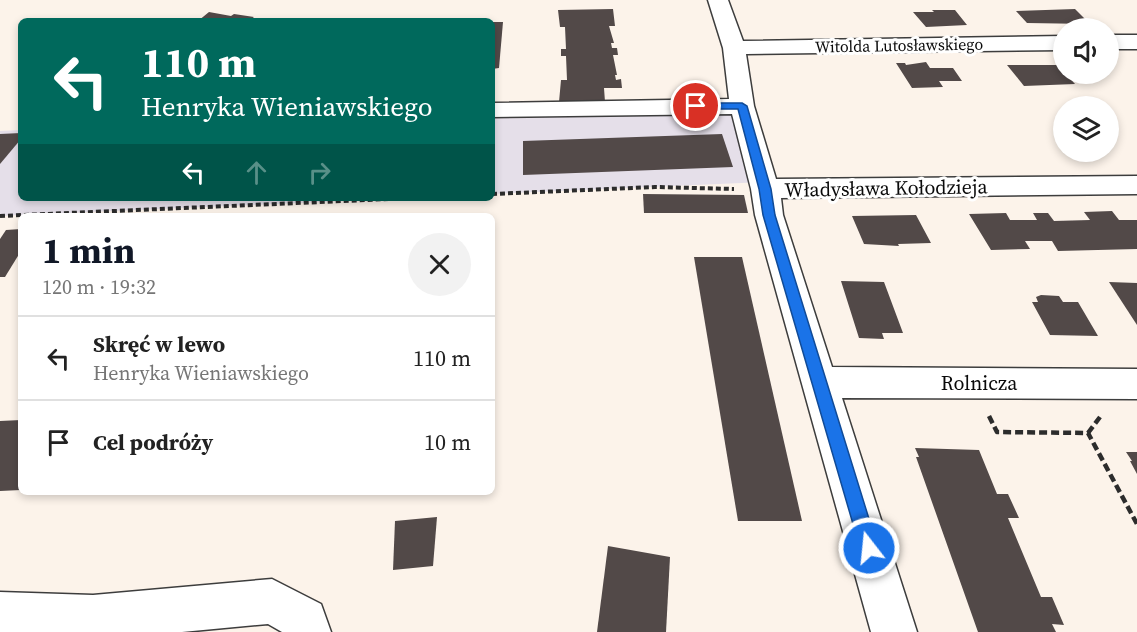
<!DOCTYPE html>
<html lang="pl">
<meta charset="utf-8">
<style>
:root{--surface:#fff;--page:#f2f2f2;--text:#222;--muted:#767676;--line:#e0e0e0;--accent:#111827}
body{margin:0;font-family:"Source Serif 4",serif;background:var(--page);color:var(--text);height:100vh;display:flex;flex-direction:column;font-size:22px;white-space:nowrap}
*{box-sizing:border-box;margin:0}
p{font-size:20px;color:var(--muted)}
.icon{flex:none;width:33px;height:33px;fill:none;stroke:currentColor;stroke-width:2;stroke-linecap:round;stroke-linejoin:round}
.map{position:relative;flex:1;overflow:hidden}
.sheet{position:absolute;left:18px;top:213px;width:477px;height:282px;display:flex;flex-direction:column;background:var(--surface);border-radius:9px;box-shadow:0 3px 9px #0003}
.sheet>*{flex:none}
.hud{position:absolute;left:18px;top:18px;width:477px;height:183px;border-radius:9px;box-shadow:0 3px 9px #0003;background:#00695c;color:#fff;overflow:hidden}
.tools{position:absolute;left:1053px;top:18px;display:grid;gap:12px}
.tools a{display:grid;place-items:center;width:66px;height:66px;border-radius:50%;background:var(--surface);box-shadow:0 3px 9px #0003;font-size:30px}
.pin{position:absolute;display:grid;place-items:center;width:51px;height:51px;color:#fff;margin:-26px;border:3px solid #fff;border-radius:50%;box-shadow:0 2px 6px #0007}
.me{position:absolute;width:66px;margin:-33px;rotate:344deg;stroke-linejoin:round;filter:drop-shadow(0 0 4px #0008)}
.turn{display:flex;align-items:center;gap:21px;height:126px;padding:0 24px;font-size:27px}
.turn .icon{width:78px;height:78px;stroke-width:2.5}
.turn b{display:block;font-size:42px;line-height:51px}
.lanes{display:flex;align-items:center;height:57px;padding:0 24px;background:#0003;justify-content:center;gap:30px;direction:ltr}
.lanes .off{opacity:.35}
.round{display:grid;place-items:center;flex:none;width:63px;height:63px;border-radius:32px;background:var(--page)}
.headline{display:flex;align-items:center;justify-content:space-between;height:102px;padding:0 24px}
h1{font-size:36px;font-weight:700;line-height:45px;color:var(--accent)}
ul{padding:0;list-style:none}
li{display:flex;align-items:center;gap:18px;height:84px;padding:0 24px;border-top:2px solid var(--line)}
li div{flex:1}
li b{display:block;font-size:22px}
li em{font-style:normal}
.map>svg:first-child{display:block}
.industrial{fill:#e5dfe9}
.building{fill:#524948}
.lines{fill:none;stroke-linecap:round;stroke-linejoin:round}
.minor-casing{stroke:#3d3d3d;stroke-width:3}
.path-far1{stroke:#2c2c2c;stroke-width:4;stroke-dasharray:5 3;stroke-linecap:butt}
.path{stroke:#2c2c2c;stroke-width:4.5;stroke-dasharray:8 4;stroke-linecap:butt}
.minor{fill:#fff;fill-rule:evenodd}
.route{fill:#1a73e8;stroke:#114b97;stroke-width:1.5}
.labels{text-anchor:middle;dominant-baseline:central;stroke-width:6;stroke-linejoin:round;paint-order:stroke}
.far-street-label{font-size:16px;fill:#0a0a0a;stroke:#fff}
.street-label{font-size:20px;fill:#0a0a0a;stroke:#fff}
</style>
<div class="map">
<svg width="1137" height="632" viewBox="0 0 1137 632">
<rect width="100%" height="100%" fill="#fcf3ea"/>
<!-- industrial -->
<g class="industrial">
<path d="M745 112 765 182 492 194V118Z"/>
<path d="M21 130V198H412L0 216V131Z"/>
</g>
<!-- building -->
<g class="building">
<path d="M613 9 615 26H609L614 43H611L612 48H617L618 55H613L617 75H615L616 80 621 79 622 88H604L605 102H559L561 80H567L566 56H561V49H566L565 27H560L558 10Z"/>
<path d="M1075 9 1090 24 1027 23 1016 11Z"/>
<path d="M932 10H955L967 25 926 27 913 12H934Z"/>
<path d="M209 12 231 16 234 14 254 17 249 21H198Z"/>
<path d="M387 18H420L419 21H386Z"/>
<path d="M492 22H503L499 68 492 69Z"/>
<path d="M926 62 930 68H953L962 81H939L943 87 912 88 896 63H905L906 65Z"/>
<path d="M1007 65H1058L1075 84 1024 86Z"/>
<path d="M21 133V139L0 164V134Z"/>
<path d="M722 134 733 167 523 175V141Z"/>
<path d="M643 194 744 195 748 213H644Z"/>
<path d="M1112 211 1119 220H1137V249L1058 251 1052 241H1025L1030 249 991 250 969 214 1006 213 1010 220H1037L1033 213H1048L1054 221 1090 220 1084 212Z"/>
<path d="M916 215 931 243 898 244 899 246 864 244 852 216Z"/>
<path d="M21 229V251L5 277H0V239L6 230Z"/>
<path d="M694 257H742L802 521H738Z"/>
<path d="M841 281 884 282 903 333H882L884 339 859 338Z"/>
<path d="M1109 282 1137 283V325Z"/>
<path d="M1041 295 1059 296 1063 302H1078L1098 336 1050 335 1032 302H1038L1036 297Z"/>
<path d="M21 420V490L0 491V421Z"/>
<path d="M915 448 979 450 997 494H1008L1019 518H1008L1041 597H1052L1064 625 1052 624 1056 632H978L916 457H919Z"/>
<path d="M1126 452H1137V474L1130 461H1132Z"/>
<path d="M437 517 433 566 393 570 395 521Z"/>
<path d="M608 546 670 557 666 632H597Z"/>
</g>
<g class="lines">
<defs>
<g id="minor">
<path d="M708 0H728L743 41 1064 36V50L746 54 754 106 776 179 1137 176V194L781 198 783 215 832 367 1137 369V399L842 398 917 632H871L755 215 751 189 732 114 492 117V103L729 99 723 48Z"/>
<rect x="1108" y="35" width="29" height="14"/>
<path d="M272 579 321 604 331 632H282L268 624 182 632H0V592L93 595Z"/>
</g>
</defs>
<!-- minor casing -->
<use href="#minor" class="minor-casing"/>
<!-- path-far1 -->
<g class="path-far1">
<path d="M492 194 655 187 734 189"/>
<path d="M0 216 412 198"/>
</g>
<!-- path -->
<g class="path">
<path d="M989 416 997 432 1088 433 1137 524"/>
<path d="M1088 433 1100 417"/>
</g>
<!-- minor -->
<use href="#minor" class="minor"/>
</g>
<!-- route -->
<path class="route" d="M742 103 747 106 771 189 775 215 878 548 875 554 869 557 863 554 860 548 763 215 759 189 738 109H696L691 106 696 103Z"/>
<g class="labels">
<!-- far-street labels -->
<g class="far-street-label">
<text transform="translate(899 45) rotate(-1)">Witolda Lutosławskiego</text>
</g>
<!-- street labels -->
<g class="street-label">
<text transform="translate(886 188) rotate(-1)">Władysława Kołodzieja</text>
<text x="979" y="383">Rolnicza</text>
</g>
</g>
</svg>
<div class="tools">
<a><svg class="icon" aria-label="sound" viewBox="0 0 24 24"><path d="M4 9h4l5-4v14l-5-4H4zM17 9q2 3 0 6"/></svg></a>
<a><svg class="icon" aria-label="layers" viewBox="0 0 24 24"><path d="M12 4l9 5-9 5-9-5zM3 14l9 5 9-5"/></svg></a>
</div>
<div class="pin" style="left:696px;top:106px;background:#d93025"><svg class="icon" aria-label="arrive" viewBox="0 0 24 24"><path d="M6 21V4h12l-3 4 3 4H6"/></svg></div>
<svg class="me" style="left:869px;top:548px" viewBox="-20 -20 40 40"><circle r="17" fill="#1a73e8" stroke="#fff" stroke-width="3"/><path d="M0-11L8 9 0 5-8 9z" fill="#fff"/></svg>
<div class="hud">
<div class="turn"><svg class="icon" aria-label="left" viewBox="0 0 24 24"><path d="M17 20v-9H6M10 6l-5 5 5 5"/></svg><div><b>110 m</b>Henryka Wieniawskiego</div></div>
<div class="lanes"><svg class="icon" aria-label="left" viewBox="0 0 24 24"><path d="M17 20v-9H6M10 6l-5 5 5 5"/></svg><svg class="icon off" aria-label="ahead" viewBox="0 0 24 24"><path d="M12 20V5M6 11l6-6 6 6"/></svg><svg class="icon off" aria-label="right" viewBox="0 0 24 24"><path d="M7 20v-9h11M14 6l5 5-5 5"/></svg></div>
</div>
<section class="sheet">
<div class="headline"><div><h1>1 min</h1><p>120 m · 19:32</p></div><a class="round"><svg class="icon" aria-label="close" viewBox="0 0 24 24"><path d="M6 6l12 12M18 6L6 18"/></svg></a></div>
<ul>
<li><svg class="icon" aria-label="left" viewBox="0 0 24 24"><path d="M17 20v-9H6M10 6l-5 5 5 5"/></svg><div><b>Skręć w lewo</b><p>Henryka Wieniawskiego</p></div><em>110 m</em></li>
<li><svg class="icon" aria-label="arrive" viewBox="0 0 24 24"><path d="M6 21V4h12l-3 4 3 4H6"/></svg><div><b>Cel podróży</b></div><em>10 m</em></li>
</ul>
</section>
</div>
